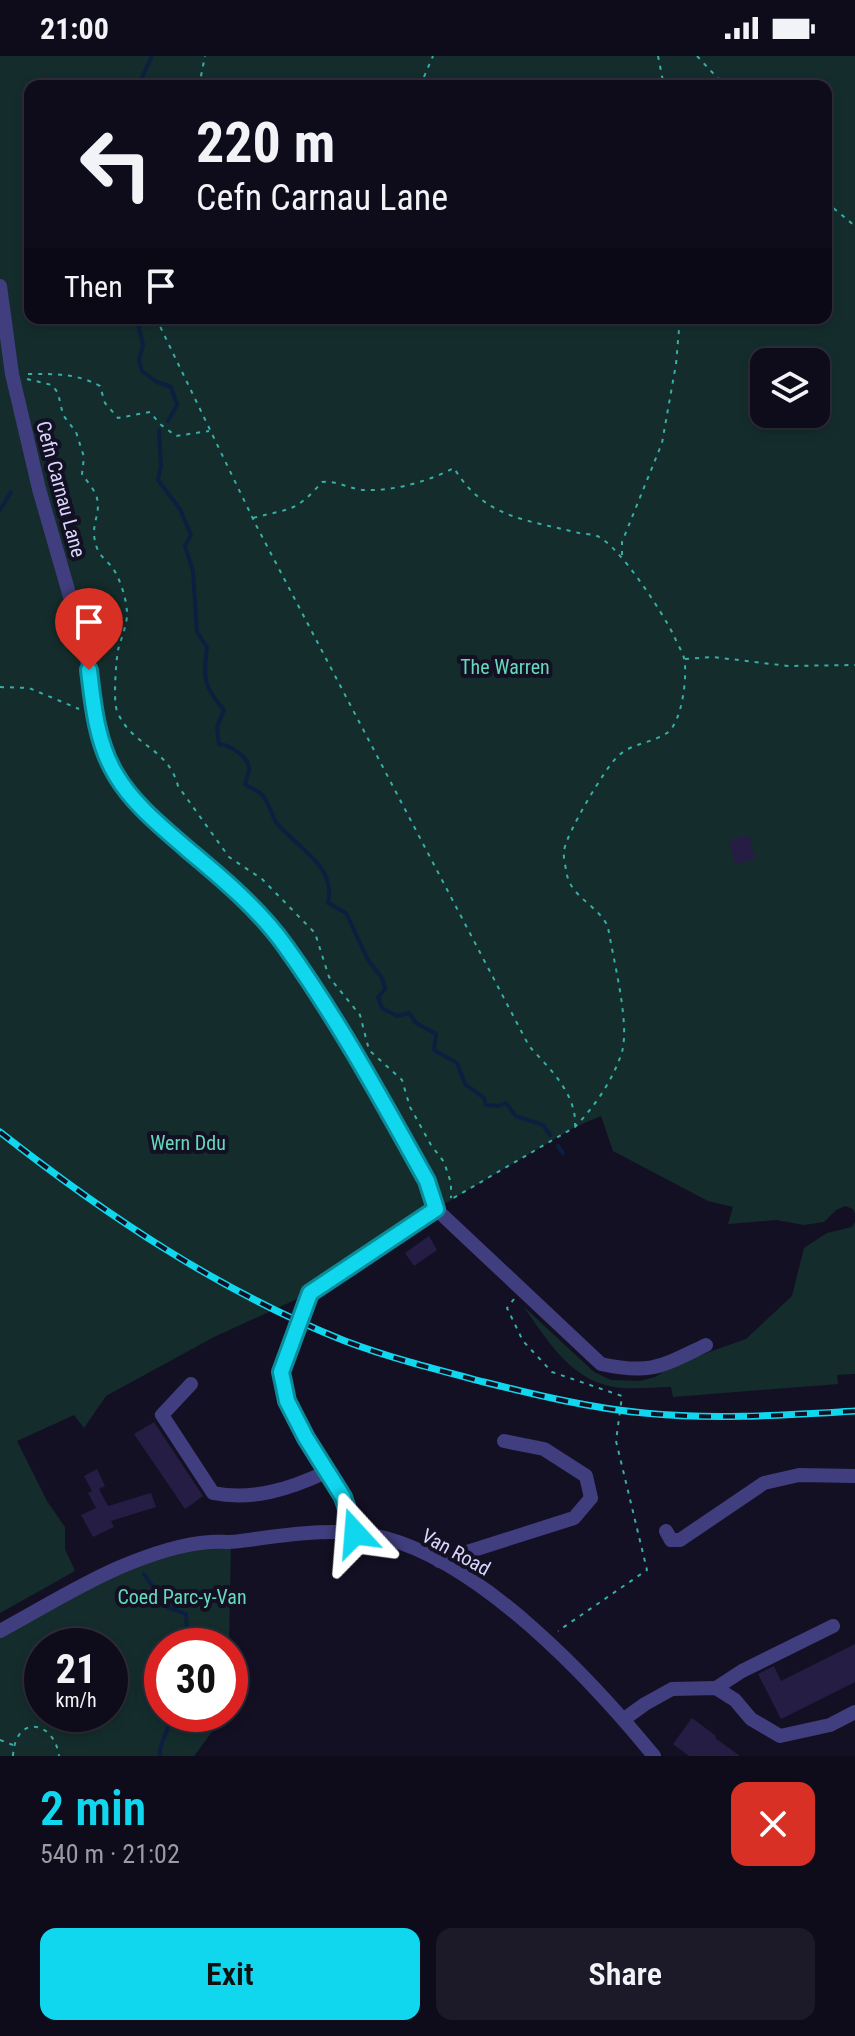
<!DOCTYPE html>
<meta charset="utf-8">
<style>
:root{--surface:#0e0c1b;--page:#1c1a28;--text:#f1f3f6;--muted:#9b9ba3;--line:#2e2c3a;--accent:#10d7ee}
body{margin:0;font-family:"Roboto Condensed",sans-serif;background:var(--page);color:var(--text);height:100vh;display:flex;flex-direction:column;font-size:30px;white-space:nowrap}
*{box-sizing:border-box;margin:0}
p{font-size:26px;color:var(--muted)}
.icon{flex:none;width:44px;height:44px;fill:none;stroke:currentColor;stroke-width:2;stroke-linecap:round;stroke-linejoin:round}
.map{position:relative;height:1700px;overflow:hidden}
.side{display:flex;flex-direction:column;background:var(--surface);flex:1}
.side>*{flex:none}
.banner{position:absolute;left:24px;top:24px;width:808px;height:244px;border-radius:16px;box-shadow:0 4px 12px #0003,0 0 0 2px var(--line);background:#0e0c1b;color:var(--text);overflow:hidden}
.fabs{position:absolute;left:750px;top:292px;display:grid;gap:16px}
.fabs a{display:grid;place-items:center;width:80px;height:80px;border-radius:16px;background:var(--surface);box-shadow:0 4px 12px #0003,0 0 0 2px var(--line);font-size:40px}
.speed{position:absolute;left:24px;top:1572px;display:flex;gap:16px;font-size:40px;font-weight:700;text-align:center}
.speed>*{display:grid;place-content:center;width:104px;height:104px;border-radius:50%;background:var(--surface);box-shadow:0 4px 12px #0003,0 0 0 2px var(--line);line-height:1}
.speed small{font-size:20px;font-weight:400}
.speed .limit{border:12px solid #d22;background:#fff;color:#111}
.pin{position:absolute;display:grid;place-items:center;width:68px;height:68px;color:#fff;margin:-82px -34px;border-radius:50% 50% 50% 0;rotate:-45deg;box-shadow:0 0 8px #0007}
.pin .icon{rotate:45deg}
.me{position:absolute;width:88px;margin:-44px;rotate:341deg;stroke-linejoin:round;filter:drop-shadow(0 0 6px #0008)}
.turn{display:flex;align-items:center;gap:28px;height:168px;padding:0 40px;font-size:36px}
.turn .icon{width:104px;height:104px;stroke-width:2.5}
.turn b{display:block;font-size:56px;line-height:68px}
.then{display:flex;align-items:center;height:76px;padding:0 40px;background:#0003;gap:16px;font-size:30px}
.round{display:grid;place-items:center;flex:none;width:84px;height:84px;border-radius:16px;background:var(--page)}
.summary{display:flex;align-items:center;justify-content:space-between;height:136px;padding:0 40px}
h1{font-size:48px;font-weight:600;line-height:60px;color:var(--accent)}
.cta{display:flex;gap:16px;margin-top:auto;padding:16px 40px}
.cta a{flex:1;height:92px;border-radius:16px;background:var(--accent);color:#111;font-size:32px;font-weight:600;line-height:92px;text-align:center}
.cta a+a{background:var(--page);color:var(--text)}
.status{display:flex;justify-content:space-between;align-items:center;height:56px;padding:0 40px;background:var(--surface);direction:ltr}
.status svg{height:22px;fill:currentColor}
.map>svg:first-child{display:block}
.green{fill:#142d2c;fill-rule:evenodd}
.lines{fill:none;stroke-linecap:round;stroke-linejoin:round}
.stream{stroke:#0d1f3f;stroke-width:4}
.building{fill:#251d43}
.path{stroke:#37aea7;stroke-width:2;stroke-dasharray:4 6;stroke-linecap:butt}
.minor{stroke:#413e7f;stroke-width:14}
.rail-casing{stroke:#10d7ee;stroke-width:7}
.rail{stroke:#131024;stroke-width:4;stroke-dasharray:12;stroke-linecap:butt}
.minor-bridge{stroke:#413e7f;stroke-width:14}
.route-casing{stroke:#0a8c9b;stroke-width:20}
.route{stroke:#10d7ee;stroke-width:14}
.labels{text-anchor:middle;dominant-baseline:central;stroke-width:8;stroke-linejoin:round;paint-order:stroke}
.street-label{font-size:20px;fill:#dad6fc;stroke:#131024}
.park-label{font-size:20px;fill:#66d8bb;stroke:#131024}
</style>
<div class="status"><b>21:00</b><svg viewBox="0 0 49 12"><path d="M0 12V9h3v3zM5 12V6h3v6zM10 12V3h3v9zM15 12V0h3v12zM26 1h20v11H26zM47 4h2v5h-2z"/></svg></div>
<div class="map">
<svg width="855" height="1700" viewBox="0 0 855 1700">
<rect width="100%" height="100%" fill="#131024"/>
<!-- green -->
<g class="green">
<path d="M0 0H855V1158L853 1153 845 1150 836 1154 824 1166 804 1169 776 1164 728 1168 733 1151 708 1145 613 1095 601 1060 575 1071 436 1153 310 1237 214 1281 106 1340 84 1372 74 1359 17 1385 47 1445 65 1471V1493L75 1515 0 1557ZM30 30H826V262H30ZM764 306H816V358H764Z"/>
<path d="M855 1166V1318L837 1319 838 1328 673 1341 671 1331C653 1331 632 1334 614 1331 570 1324 547 1283 523 1250L594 1316 611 1324 640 1325 655 1321 675 1308 746 1283 792 1240 804 1192 827 1177 852 1171Z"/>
<path d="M231 1487 229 1590H162V1658H218L212 1676 194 1700H0V1575L144 1502ZM42 1590H110V1658H42Z"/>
</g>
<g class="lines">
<!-- stream -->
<g class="stream">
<path d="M138 30 152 0"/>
<path d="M137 262 143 289 139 304 142 315 157 326 171 331 177 349 168 365"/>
<path d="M159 374 161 410 158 424 180 453 191 479 185 490 193 515 197 576 207 591C203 623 203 629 224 654L217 671 219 688C230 689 250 701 249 714 249 715 245 727 245 728 250 732 257 734 261 738 268 743 271 758 276 766 295 791 337 809 328 847L346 857 368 904 382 922 385 933 378 941 382 952 397 960 409 957 416 967 436 978 434 994 457 1007 465 1028 484 1042 486 1049 498 1050 506 1047 516 1060 543 1069 550 1079"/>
<path d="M0 454 11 436"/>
<path d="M558 1090 563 1097"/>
<path d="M144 1518 167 1551 186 1558 188 1590"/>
<path d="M160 1700C159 1682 171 1679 168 1658"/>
</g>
</g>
<!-- building -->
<g class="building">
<path d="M749 779 755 803 735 808 729 784Z"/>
<path d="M429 1180 437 1194 414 1210 405 1197Z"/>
<path d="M154 1366 203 1440 185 1453 134 1378Z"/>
<path d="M97 1413 105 1430 99 1433 108 1450 151 1437 156 1451 111 1465 114 1471 93 1481 81 1459 96 1452 88 1437 92 1435 84 1420Z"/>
<path d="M855 1588V1626L781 1663 758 1618 774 1610 781 1625Z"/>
<path d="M692 1662 716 1680 715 1682 740 1700H689L673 1688Z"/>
</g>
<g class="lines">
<!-- path -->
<g class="path">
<path d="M658 0 664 30"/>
<path d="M697 0 725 30"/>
<path d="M199 30 205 0"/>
<path d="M420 30 433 0"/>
<path d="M826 146 855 170"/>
<path d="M156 262 256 469 529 990C549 1012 577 1038 575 1070"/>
<path d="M28 318C55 318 76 317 100 330L105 347 118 362 150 356 160 368 176 380 209 375"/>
<path d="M27 323 52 329 58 337 63 359 76 376 84 401 82 418C86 424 93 432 96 439 103 459 88 468 97 492 100 500 107 505 112 511 120 522 127 544 127 558 127 569 121 583 118 594 116 606 113 645 117 655 131 690 168 691 178 730L229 801 262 823 315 877 329 921 360 959 369 994 402 1024 410 1051 431 1089 444 1106 451 1127V1142"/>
<path d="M253 462C290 452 295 457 322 426 337 424 351 434 366 434 395 435 429 425 454 412 484 462 527 464 579 477 584 478 592 478 597 480 619 489 663 557 674 580 677 587 682 595 684 602 688 619 682 667 667 677 652 687 632 687 618 700 605 712 566 778 564 795 563 802 566 812 567 819 572 842 599 850 608 871 613 903 630 966 622 996 613 1024 595 1050 575 1071L450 1144"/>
<path d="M622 499V486L662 387 676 308 680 262"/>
<path d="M685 603 713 601 788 610 855 609"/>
<path d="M0 631 29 632 79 653"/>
<path d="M514 1243 507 1252 523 1285 552 1316 622 1340 616 1385 647 1514 558 1575"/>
<path d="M0 1684 13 1689"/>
<path d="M13 1700C15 1658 54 1664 59 1700"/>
</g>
<!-- minor -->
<g class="minor">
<path d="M0 230 12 318 39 433 79 572 89 614 95 660 115 717 125 733 162 772 226 828 285 889 388 1055 427 1125 436 1153"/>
<path d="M436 1153 601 1308C651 1319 662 1310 706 1289"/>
<path d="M310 1237 436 1153"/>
<path d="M289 1288 281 1316 287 1345 306 1382 343 1441 355 1477"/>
<path d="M191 1328 162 1359 213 1437C252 1445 290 1433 326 1416"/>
<path d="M666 1475 671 1484H680L764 1427 799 1419 855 1420"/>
<path d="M439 1505 574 1462 591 1442 586 1420 544 1393 504 1385"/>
<path d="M0 1575C39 1554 77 1530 118 1512 146 1500 179 1488 210 1486 220 1485 230 1487 240 1485 287 1479 338 1470 385 1482 483 1508 591 1623 654 1700"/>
<path d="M716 1632 742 1615 833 1570"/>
<path d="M624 1663 645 1648 672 1633 716 1632 735 1644 751 1663 780 1680 830 1669 855 1656"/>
</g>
<defs>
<path id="rail" d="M0 1076C106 1159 219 1235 345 1285 390 1302 438 1314 484 1326 536 1339 590 1352 644 1357 714 1364 785 1359 855 1355"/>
</defs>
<!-- rail casing -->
<use href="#rail" class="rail-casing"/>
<!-- rail -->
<use href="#rail" class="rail"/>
<!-- minor-bridge -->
<path class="minor-bridge" d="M289 1288 310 1237"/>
</g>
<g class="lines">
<defs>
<path id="route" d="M89 614C93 649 97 688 116 719 133 748 162 771 187 793 222 822 260 854 286 891 339 965 383 1046 427 1125L436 1153 310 1237 281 1316 287 1345 306 1382 343 1441 355 1477"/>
</defs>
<!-- route casing -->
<use href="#route" class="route-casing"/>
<!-- route -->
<use href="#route" class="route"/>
</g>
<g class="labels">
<!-- street labels -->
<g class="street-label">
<text transform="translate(61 433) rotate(75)">Cefn Carnau Lane</text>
<text transform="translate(456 1496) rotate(29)">Van Road</text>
</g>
<!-- park labels -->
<g class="park-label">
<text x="505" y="611">The Warren</text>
<text x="188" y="1087">Wern Ddu</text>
<text x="182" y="1541">Coed Parc-y-Van</text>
</g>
</g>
</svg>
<div class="fabs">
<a><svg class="icon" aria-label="layers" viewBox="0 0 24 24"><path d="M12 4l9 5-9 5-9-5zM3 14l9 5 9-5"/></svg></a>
</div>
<div class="speed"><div>21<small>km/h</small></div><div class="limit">30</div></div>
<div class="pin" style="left:89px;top:614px;background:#d93025"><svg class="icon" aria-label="arrive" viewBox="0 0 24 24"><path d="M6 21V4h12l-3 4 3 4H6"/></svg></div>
<svg class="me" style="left:355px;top:1477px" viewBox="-20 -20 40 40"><path d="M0-17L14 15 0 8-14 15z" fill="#10d7ee" stroke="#fff" stroke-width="4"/></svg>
<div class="banner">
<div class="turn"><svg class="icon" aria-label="left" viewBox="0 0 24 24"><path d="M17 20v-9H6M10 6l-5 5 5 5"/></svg><div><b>220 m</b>Cefn Carnau Lane</div></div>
<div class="then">Then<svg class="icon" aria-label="arrive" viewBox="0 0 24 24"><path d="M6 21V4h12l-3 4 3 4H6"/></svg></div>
</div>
</div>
<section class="side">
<div class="summary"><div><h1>2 min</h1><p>540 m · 21:02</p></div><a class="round" style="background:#d93025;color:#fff"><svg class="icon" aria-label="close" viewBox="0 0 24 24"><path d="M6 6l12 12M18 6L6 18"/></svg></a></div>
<div class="cta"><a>Exit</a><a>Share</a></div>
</section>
